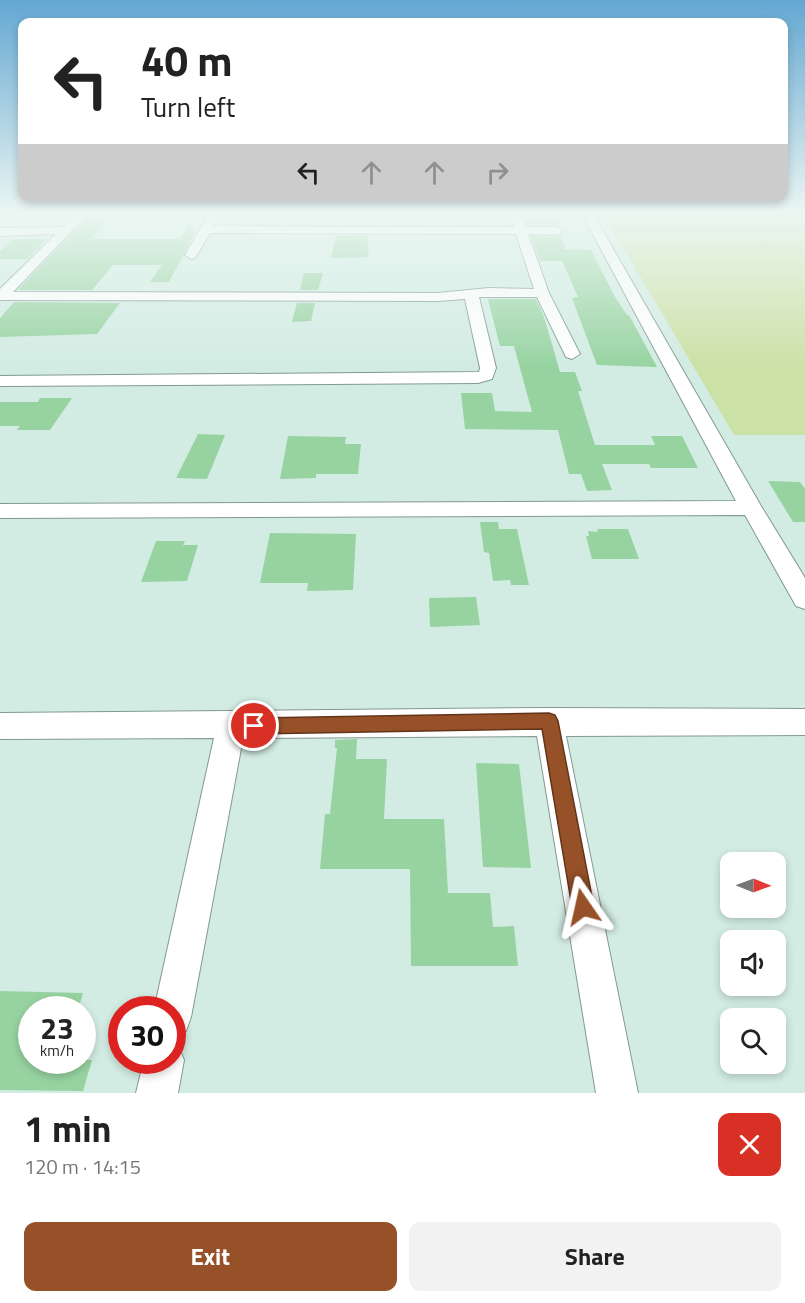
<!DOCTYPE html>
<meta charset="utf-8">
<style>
:root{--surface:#fff;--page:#f2f2f2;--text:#222;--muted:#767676;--accent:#975128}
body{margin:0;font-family:"Titillium Web",sans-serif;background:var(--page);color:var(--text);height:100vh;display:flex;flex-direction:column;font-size:22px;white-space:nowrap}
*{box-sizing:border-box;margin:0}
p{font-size:20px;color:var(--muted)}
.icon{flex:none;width:33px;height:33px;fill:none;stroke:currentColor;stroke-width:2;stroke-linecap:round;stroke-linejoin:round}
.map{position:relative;height:1093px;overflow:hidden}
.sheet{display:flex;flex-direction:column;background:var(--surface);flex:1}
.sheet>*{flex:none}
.guide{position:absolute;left:18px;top:18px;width:770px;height:183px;border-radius:12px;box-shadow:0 3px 9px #0003;background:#fff;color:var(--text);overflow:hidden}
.needle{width:39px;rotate:91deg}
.buttons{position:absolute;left:720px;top:852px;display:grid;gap:12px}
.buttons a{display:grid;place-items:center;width:66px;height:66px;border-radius:12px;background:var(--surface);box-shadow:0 3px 9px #0003;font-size:30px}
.speed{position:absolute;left:18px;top:996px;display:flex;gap:12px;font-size:30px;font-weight:700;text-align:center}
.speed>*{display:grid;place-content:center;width:78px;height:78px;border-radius:50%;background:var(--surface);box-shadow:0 3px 9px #0003;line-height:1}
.speed small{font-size:15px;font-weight:400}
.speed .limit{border:9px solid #d22;background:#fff;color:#111}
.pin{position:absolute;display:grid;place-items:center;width:51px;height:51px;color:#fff;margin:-26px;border:3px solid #fff;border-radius:50%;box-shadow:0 2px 6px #0007}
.me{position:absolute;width:66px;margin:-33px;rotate:349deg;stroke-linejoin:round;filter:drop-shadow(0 0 4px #0008)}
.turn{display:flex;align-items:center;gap:21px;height:126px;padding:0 24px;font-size:27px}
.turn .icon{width:78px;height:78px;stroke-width:2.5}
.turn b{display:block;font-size:42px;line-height:51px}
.lanes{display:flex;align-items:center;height:57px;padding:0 24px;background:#0003;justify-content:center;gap:30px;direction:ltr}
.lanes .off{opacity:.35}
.round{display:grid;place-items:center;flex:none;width:63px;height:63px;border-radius:12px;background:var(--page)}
.head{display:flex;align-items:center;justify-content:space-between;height:102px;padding:0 24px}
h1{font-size:36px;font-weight:700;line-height:45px}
.action{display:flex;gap:12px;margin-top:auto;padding:12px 24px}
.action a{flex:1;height:69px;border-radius:12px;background:var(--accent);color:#fff;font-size:24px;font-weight:700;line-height:69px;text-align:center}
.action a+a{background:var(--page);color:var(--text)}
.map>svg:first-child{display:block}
.green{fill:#cce1a6}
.building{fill:#97d3a1}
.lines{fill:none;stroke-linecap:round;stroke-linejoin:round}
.street-casing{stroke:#829992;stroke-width:2}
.street{fill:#fff;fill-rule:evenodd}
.route{fill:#975128;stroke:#62351a;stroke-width:1.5}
</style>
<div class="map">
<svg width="805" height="1093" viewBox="0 0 805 1093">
<rect width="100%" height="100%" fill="#d2ece3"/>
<!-- green -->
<path class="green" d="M603 214H805V435H734Z"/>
<!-- building -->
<g class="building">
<path d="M90 214H112L91 239H180L189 226 196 231 169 282H150L162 265H113L92 290H18Z"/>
<path d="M525 218 557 219 558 225H527Z"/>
<path d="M561 235 565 249 591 250 615 297 627 315H629L657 367 597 365 572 298 578 297 562 261H540L531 236 557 237Z"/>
<path d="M336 236H367L369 257 331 258Z"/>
<path d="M13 239H47L27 259H0V251Z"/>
<path d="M304 273H323L318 290H300Z"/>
<path d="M488 299H536L544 317 560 372H575L582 391H578L595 445H655L651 436H682L698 468H651L649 464H602L612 490 587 491 581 474H569L558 430 465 429 461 393H492L495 411 532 412 514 346H500Z"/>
<path d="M14 302 120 303 97 334 0 337V318Z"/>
<path d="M297 303H315L311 321 292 322Z"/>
<path d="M40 398H72L50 430H17L20 426H0V402H38Z"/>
<path d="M198 434 225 435 207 479 176 478Z"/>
<path d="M288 436 346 437 345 444H361L358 474H316V478L280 479Z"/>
<path d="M768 481 800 482 805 489V522H793Z"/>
<path d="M480 522H498L499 529H517L529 585H511L510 580 493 581 489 553 484 552Z"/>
<path d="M597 529H628L639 559H592L586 536H589L588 531 598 532Z"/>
<path d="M270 533 356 534 353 590 307 591 308 583H260Z"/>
<path d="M156 541H185L183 545H198L187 581 141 582Z"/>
<path d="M476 597 480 625 430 627 429 598Z"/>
<path d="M357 739 356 759H387L384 819H444L448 893H490L493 927 514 926 518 966H411L410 869H320L325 814H330L337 748H335V740Z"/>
<path d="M476 763 519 764 531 868 483 867Z"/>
<path d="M0 991 83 993 78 1010H32V1060H92L83 1091 0 1090Z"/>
</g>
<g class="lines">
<defs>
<g id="street">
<path d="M76 214H88L13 292 438 293 489 288 534 289 516 234 210 233 195 258 191 259 185 255 209 214 219 216 213 226 514 227 510 214H521L525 227H557L563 231 557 235 528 234 549 293 580 354 572 359 566 357 537 297H479L496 368 492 379 478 383 0 386V376L479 372 480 368 465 299 438 301 0 300V289L56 234 0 236V228L64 227Z"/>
<path d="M582 214H593L761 506 805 578V609L796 606 745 515 0 518V504L736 501Z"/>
<path d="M549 708 805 709V735L566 736 638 1093H596L537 736 243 738 191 1017 186 1031 172 1036V1010H154L214 738 0 739V713Z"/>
<path d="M172 1043 178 1046 184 1060 178 1093H136L144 1060H172Z"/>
</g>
</defs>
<!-- street casing -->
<use href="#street" class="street-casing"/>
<!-- street -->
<use href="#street" class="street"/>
</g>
<!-- sky -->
<linearGradient id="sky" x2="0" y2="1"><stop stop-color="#63a7d2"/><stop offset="0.58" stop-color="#ebf6f2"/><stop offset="1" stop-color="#ebf6f2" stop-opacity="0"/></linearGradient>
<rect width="805" height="367" fill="url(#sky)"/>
<!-- route -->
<path class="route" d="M549 713 555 715 558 721 594 907 591 915 583 918 576 915 572 907 542 729 254 734 248 731 245 726 248 720 254 718Z"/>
</svg>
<div class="buttons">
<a><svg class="needle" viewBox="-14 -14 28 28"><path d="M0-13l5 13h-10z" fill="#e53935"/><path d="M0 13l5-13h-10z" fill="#767676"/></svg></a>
<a><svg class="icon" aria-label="sound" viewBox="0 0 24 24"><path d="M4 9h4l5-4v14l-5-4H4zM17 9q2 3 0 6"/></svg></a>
<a><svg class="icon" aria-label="search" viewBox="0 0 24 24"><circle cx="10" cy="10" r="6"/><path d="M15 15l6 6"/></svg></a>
</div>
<div class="speed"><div>23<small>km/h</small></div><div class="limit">30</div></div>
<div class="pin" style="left:254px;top:726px;background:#d93025"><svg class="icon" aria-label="arrive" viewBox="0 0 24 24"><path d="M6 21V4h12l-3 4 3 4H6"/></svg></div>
<svg class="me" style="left:583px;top:907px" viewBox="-20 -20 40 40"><path d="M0-17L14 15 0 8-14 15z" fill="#975128" stroke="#fff" stroke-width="4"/></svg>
<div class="guide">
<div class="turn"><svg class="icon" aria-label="left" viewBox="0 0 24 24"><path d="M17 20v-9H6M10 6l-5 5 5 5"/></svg><div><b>40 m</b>Turn left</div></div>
<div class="lanes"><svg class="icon" aria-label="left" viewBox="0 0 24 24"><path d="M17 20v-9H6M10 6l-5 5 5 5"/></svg><svg class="icon off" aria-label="ahead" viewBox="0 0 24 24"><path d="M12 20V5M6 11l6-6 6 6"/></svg><svg class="icon off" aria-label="ahead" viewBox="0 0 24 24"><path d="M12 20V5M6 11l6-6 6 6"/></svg><svg class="icon off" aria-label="right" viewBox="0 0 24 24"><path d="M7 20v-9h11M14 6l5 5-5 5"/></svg></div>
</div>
</div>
<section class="sheet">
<div class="head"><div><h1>1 min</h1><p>120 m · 14:15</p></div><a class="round" style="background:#d93025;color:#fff"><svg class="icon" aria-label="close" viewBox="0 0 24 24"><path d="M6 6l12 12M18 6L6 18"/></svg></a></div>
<div class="action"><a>Exit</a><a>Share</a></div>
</section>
